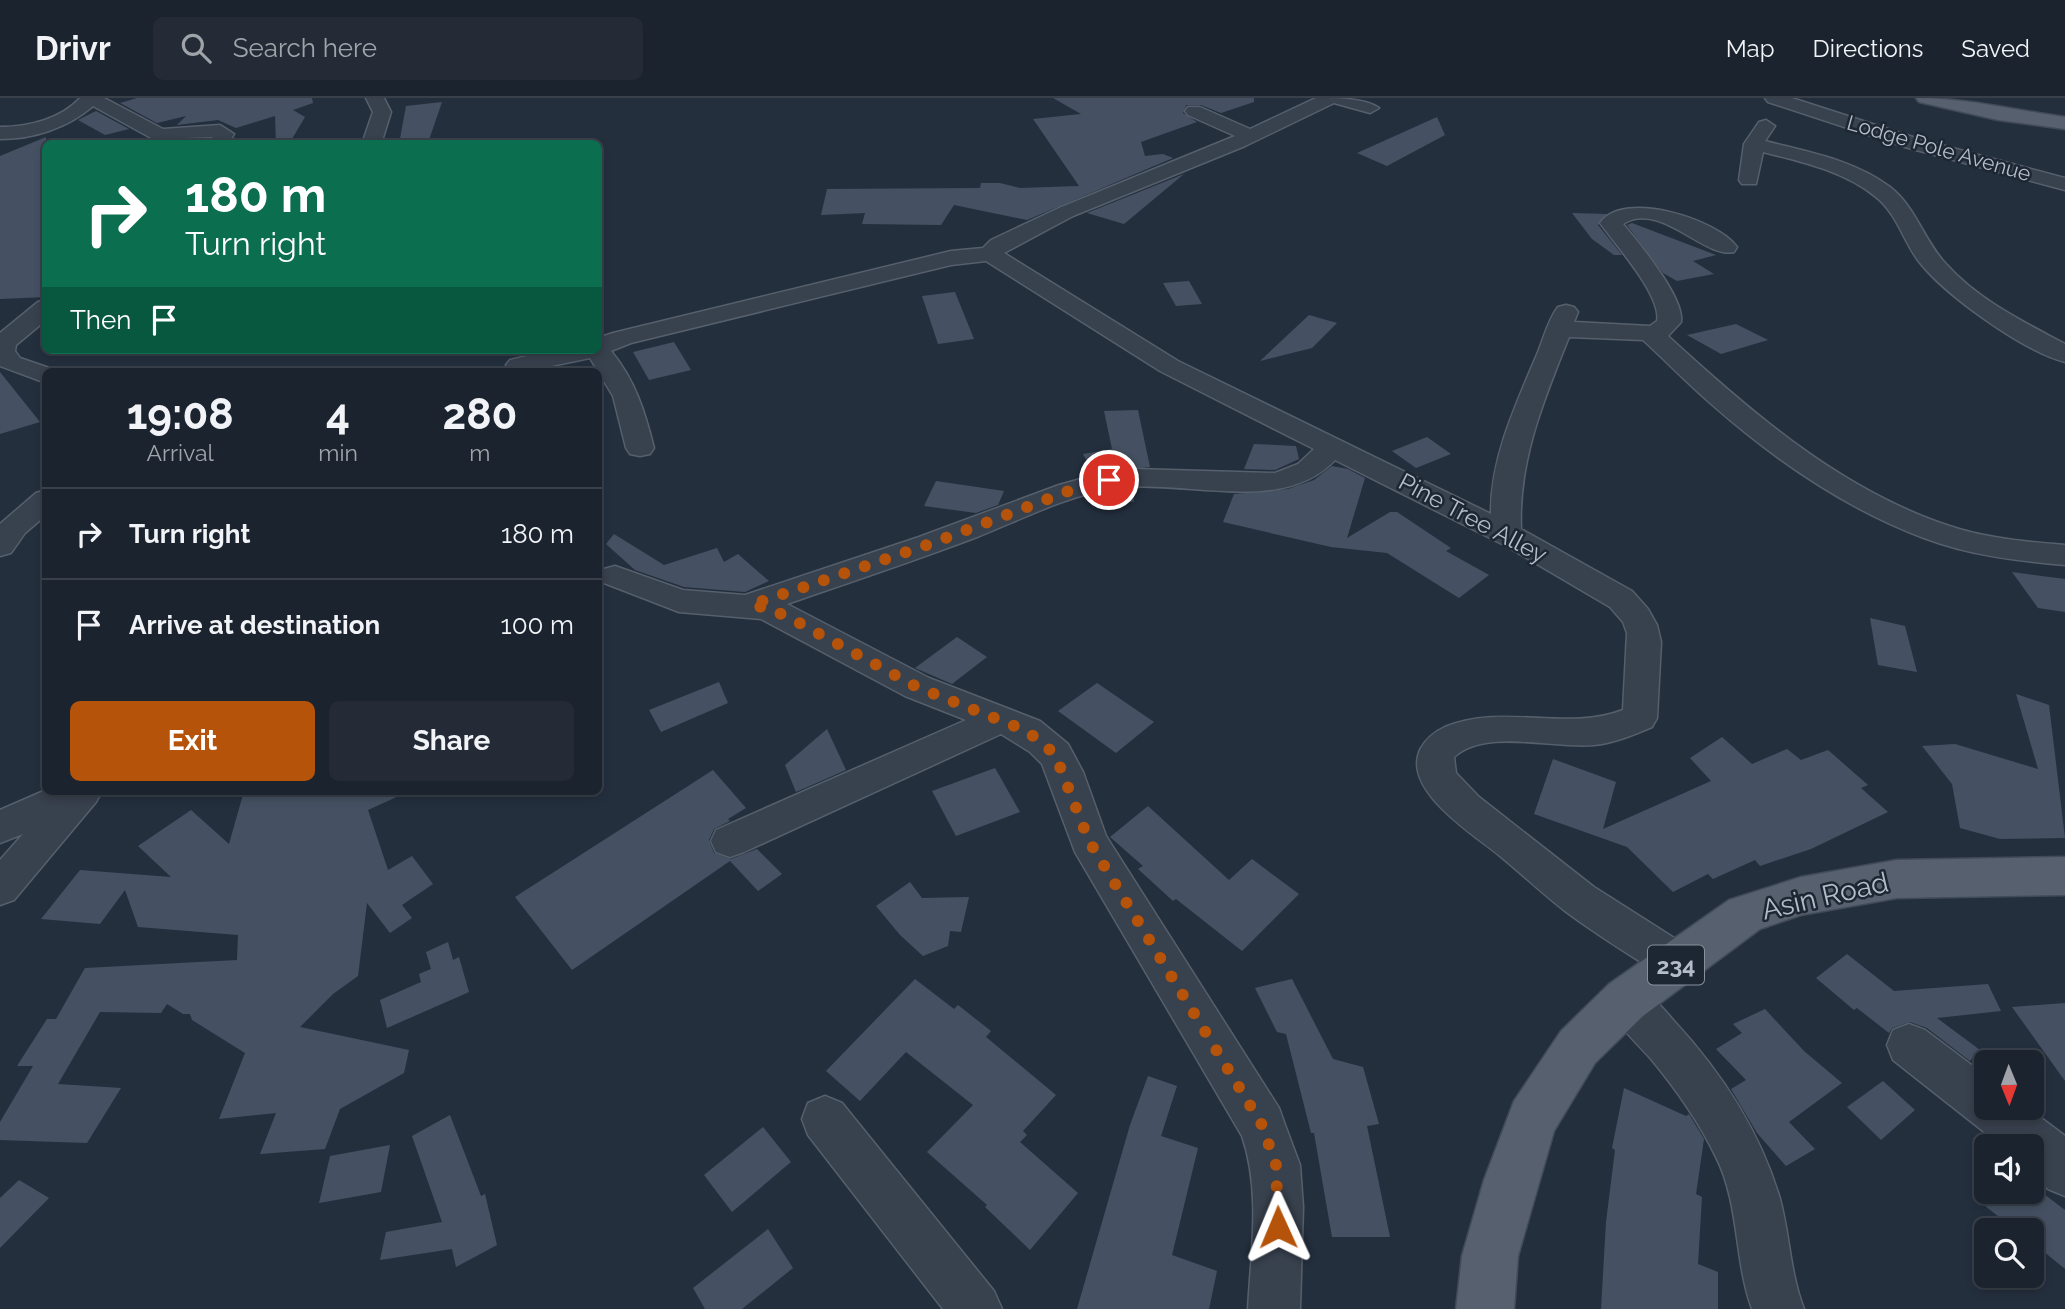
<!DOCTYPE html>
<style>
:root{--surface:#1b232e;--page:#242b36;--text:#f1f3f6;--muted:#a0a4aa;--line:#39404a;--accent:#b45309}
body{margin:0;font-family:Raleway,sans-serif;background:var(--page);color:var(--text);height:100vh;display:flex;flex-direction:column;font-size:26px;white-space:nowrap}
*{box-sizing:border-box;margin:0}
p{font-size:23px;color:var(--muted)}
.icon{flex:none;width:38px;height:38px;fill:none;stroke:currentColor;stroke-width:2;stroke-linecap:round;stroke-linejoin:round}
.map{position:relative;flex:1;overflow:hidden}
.sheet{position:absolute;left:42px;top:270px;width:560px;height:427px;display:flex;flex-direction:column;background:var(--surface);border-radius:10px;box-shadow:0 4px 10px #0003,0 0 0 2px var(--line)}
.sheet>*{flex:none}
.hud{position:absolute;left:42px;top:42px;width:560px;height:214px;border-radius:10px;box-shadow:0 4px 10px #0003,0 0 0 2px var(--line);background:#0b6e4f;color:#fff;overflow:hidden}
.needle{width:46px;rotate:179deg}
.buttons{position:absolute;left:1974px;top:952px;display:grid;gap:14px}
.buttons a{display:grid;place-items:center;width:70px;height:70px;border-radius:10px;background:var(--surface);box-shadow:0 4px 10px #0003,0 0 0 2px var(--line);font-size:35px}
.pin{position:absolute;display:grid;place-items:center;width:60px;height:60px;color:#fff;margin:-30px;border:4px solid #fff;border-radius:50%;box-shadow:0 2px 7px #0007}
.me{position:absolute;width:77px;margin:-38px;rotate:359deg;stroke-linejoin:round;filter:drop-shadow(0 0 5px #0008)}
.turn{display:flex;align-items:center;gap:24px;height:147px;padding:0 28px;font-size:32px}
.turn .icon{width:91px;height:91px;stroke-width:2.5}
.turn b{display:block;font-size:49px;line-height:60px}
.then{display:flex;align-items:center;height:66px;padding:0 28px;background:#0003;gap:14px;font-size:26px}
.eta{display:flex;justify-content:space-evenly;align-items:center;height:119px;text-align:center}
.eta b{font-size:42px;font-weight:700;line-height:49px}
.button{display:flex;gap:14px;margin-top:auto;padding:14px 28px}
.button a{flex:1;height:80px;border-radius:10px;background:var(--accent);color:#fff;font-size:28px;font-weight:700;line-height:80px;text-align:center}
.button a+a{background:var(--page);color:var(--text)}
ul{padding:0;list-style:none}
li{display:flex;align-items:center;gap:21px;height:91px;padding:0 28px;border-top:2px solid var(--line)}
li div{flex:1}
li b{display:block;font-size:26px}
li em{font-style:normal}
header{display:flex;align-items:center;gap:42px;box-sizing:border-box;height:98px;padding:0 35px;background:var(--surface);border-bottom:2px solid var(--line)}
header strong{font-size:33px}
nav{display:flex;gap:38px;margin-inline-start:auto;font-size:24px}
.search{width:490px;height:63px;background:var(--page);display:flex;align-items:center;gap:18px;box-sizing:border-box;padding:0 24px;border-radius:10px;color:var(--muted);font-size:26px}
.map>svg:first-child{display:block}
.building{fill:#455162}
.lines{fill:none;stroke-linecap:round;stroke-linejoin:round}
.street-casing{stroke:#565f6c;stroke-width:3}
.primary-casing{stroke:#414a57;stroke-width:3}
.street{fill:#38414e;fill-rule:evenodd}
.primary{fill:#56606e;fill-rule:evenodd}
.route{stroke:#b45309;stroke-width:12;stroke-dasharray:0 21.6}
.labels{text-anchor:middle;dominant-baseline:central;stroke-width:5;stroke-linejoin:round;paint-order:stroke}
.far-street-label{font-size:21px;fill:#b4bcc9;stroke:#1d2633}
.shield{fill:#1d2633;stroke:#878f9c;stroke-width:2}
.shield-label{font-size:23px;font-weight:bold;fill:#b4bcc9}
.street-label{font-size:24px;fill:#b4bcc9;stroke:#1d2633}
.near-street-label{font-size:28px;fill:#b4bcc9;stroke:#1d2633}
</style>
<header>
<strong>Drivr</strong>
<div class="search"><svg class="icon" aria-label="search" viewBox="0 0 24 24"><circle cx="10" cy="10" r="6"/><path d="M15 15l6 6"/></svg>Search here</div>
<nav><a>Map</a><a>Directions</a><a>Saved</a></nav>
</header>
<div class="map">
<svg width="2065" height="1211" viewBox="0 0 2065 1211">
<rect width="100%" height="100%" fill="#242f3e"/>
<!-- building -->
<g class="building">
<path d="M137 0H312L313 5 293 12 305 19 289 46H276L275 18 236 30 218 22 177 27 186 18 157 25 120 5Z"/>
<path d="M1053 0H1254V4L1221 15 1201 7H1186L1183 15 1197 24 1141 44 1145 58 1163 56 1173 60 1027 122 954 107 941 127 862 126 865 115 821 117 827 91 980 90 981 85H1000L1020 90 1079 88 1033 21 1081 16Z"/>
<path d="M442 4 429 42 399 46 406 8Z"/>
<path d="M96 13 129 31 105 37 78 22Z"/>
<path d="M1437 19 1445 37 1387 68 1357 55Z"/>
<path d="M46 39V199L0 201V58Z"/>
<path d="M1184 76 1124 126 1087 115Z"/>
<path d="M1572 115 1607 116 1598 127 1622 157H1614L1592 141Z"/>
<path d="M1632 125 1716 157 1693 163 1714 176 1677 183 1663 175 1627 127Z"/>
<path d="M1189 183 1202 206 1176 208 1163 185Z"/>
<path d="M955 194 974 241 938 246 922 198Z"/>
<path d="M1309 217 1337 225 1312 250 1260 263Z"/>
<path d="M1736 226 1768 242 1721 256 1687 237Z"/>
<path d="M674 244 691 272 649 282 633 254Z"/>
<path d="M0 274 40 324 0 336Z"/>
<path d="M1138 312 1150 369 1093 375 1083 356 1112 351 1104 313Z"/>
<path d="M1427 339 1451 356 1416 370 1392 353Z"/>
<path d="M1254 346 1296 348 1299 361 1275 372 1244 371Z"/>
<path d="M1332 368 1348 371 1365 380 1347 440 1390 414H1397L1451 450 1446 453 1489 477 1459 500 1387 455 1331 449 1223 424 1234 396 1288 391 1314 382Z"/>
<path d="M936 383 1004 393 998 407 976 415 924 408Z"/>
<path d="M1133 392 1134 404 1107 403 1103 395Z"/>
<path d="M614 436 664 467 717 450 724 464 738 456 769 483 745 494 684 489 635 472 606 446Z"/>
<path d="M2012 474 2065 481V514L2038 510Z"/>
<path d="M1870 520 1905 528 1917 574 1878 567Z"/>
<path d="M957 539 987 559 952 586 915 570Z"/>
<path d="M719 584 728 605 661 634 649 612Z"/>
<path d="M1097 585 1154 624 1116 655 1058 613Z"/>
<path d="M2016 596 2049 607 2065 740 2000 741 1960 730 1952 686 1922 648 1955 646 2038 671Z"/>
<path d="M827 631 846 672 796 694 785 667Z"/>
<path d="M1722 639 1752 666 1787 651 1801 662 1828 652 1868 687 1861 690 1888 714 1811 751 1760 768 1755 762 1713 781 1708 776 1673 794 1627 749 1534 716 1553 661 1616 684 1603 731 1711 683 1690 660Z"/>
<path d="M995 670 1020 714 956 738 932 693Z"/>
<path d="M713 672 746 710 728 721 730 723 714 731 709 742 714 755 731 761 757 751 782 776 758 793 730 763 572 872 515 799Z"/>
<path d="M244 693H410L368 712 388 772 412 758 433 786 402 807 412 820 390 835 367 805 358 878 333 896 300 929 409 952 404 975 340 1011 325 1051 260 1056 276 1015 219 1021 245 955 192 922 190 916H183L167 906 161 915 100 914 58 986 121 990 87 1045 0 1042V1024L33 968H17L47 921H56L85 870 237 862 238 837 138 829 125 792 100 826 41 821 80 772 171 779 138 748 191 712 229 746Z"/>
<path d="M1148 708 1229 782 1252 761 1299 796 1242 853 1176 801 1173 803 1138 771 1143 768 1110 739Z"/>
<path d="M910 784 922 800 969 799 961 834 950 833 948 848 923 858 900 837 876 808Z"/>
<path d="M448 844 453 862 459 859 469 894 387 930 380 902 421 884 419 876 431 871 426 854Z"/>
<path d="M1847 856 1894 893 1988 886 2001 913 1937 920 1980 952 1970 963 1927 930 1910 924 1892 930 1889 935 1857 910 1854 912 1816 880Z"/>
<path d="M915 881 954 911 958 907 991 933 986 939 1056 997 1023 1033 1027 1037 1020 1044 1078 1095 1030 1152 985 1109 987 1107 927 1054 973 1007 906 954 860 1003 826 973Z"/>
<path d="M1292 881 1333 961 1363 969 1379 1026 1367 1028 1390 1139H1332L1314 1035H1311L1286 936 1277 934 1255 890Z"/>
<path d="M2065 905V983L2012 909Z"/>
<path d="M1765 911 1804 953 1842 985 1789 1024 1815 1051 1786 1068 1757 1035 1731 991 1746 982 1716 951 1742 935 1733 926Z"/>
<path d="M1148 978 1177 988 1161 1038 1198 1050 1172 1157 1217 1173 1209 1211H1077L1130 1027Z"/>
<path d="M1883 983 1915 1012 1881 1042 1847 1009Z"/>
<path d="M1624 990 1686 1018 1689 1016 1704 1041 1696 1096 1702 1099 1698 1166 1718 1174V1211H1601L1606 1124 1615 1052 1612 1050Z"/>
<path d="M450 1017 481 1098 485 1096 497 1147 456 1169 452 1151 380 1162 386 1134 442 1124 412 1038Z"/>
<path d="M763 1029 791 1064 732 1114 704 1077Z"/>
<path d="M390 1047 381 1094 319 1105 330 1058Z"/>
<path d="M19 1082 49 1100 0 1150V1100Z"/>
<path d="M2032 1087 2065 1112V1171L2032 1144V1132H2016L1976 1101 1986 1088V1094H2032Z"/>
<path d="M768 1131 793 1170 742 1211H705L693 1190Z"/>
</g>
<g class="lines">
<defs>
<g id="street">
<path d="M80 0H104L163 31 220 27 234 36 228 46H209L213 39 153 41 93 8C67 30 34 41 0 41V29C28 29 61 21 80 0Z"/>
<path d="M366 0H384L391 14 381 46H362L373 14Z"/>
<path d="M1316 0C1335 0 1365 0 1379 10L1370 15 1334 5 1245 48 1073 118 1004 155 1178 263 1491 416C1490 360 1517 304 1538 254 1544 239 1548 222 1558 209L1566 207 1574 209 1578 214 1574 224 1650 228 1657 223C1662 198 1615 146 1600 125 1624 91 1718 122 1737 149L1734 154C1704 161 1660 102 1623 126 1639 145 1685 201 1681 224L1668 238C1753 316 1846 397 1959 431 1993 441 2030 444 2065 447V467C2017 463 1969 457 1924 440 1846 411 1771 359 1709 304 1686 284 1666 263 1643 242L1569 239C1544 301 1518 363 1521 431L1632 493 1648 511 1657 527 1661 544 1657 620 1652 629C1633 637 1614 645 1594 647 1553 651 1486 630 1454 659L1456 675 1479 699 1594 789 1693 852 1699 865 1693 878 1678 884 1663 878C1630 857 1597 837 1565 813 1543 796 1522 776 1500 758 1475 737 1399 691 1421 650 1427 640 1434 634 1445 629 1503 605 1566 634 1623 612L1627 535 1623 524 1610 509 1506 448 1335 362C1281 419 1182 379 1111 391 1066 398 1020 422 977 439 914 463 850 484 787 506L929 580 1040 623 1068 646 1083 674 1106 738 1279 1010 1285 1027 1300 1067 1303 1109 1300 1211H1248C1251 1154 1261 1093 1242 1038L1075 754 1042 666 1030 654 1001 636 744 754 730 759 716 754 711 743 716 732 966 622 905 598 761 521 679 514 604 485 599 478 604 471 615 468 683 492 745 497 919 439 1059 387 1099 376 1135 371 1275 375 1298 366 1314 351 1160 273 986 163 951 167 631 245 611 253C635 282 645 314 654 350L650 356 640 358 630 356 626 350 613 298 590 260 527 273 510 272 506 267 510 262 554 252H598V240L613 235 951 153 983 150 991 142 1059 110 1235 38 1188 17 1185 13 1188 9H1200L1250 31Z"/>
<path d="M1765 0H1792L1919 41 2065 80V92L1905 49 1768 4Z"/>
<path d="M1766 22 1775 28 1765 43C1808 54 1854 62 1890 89 1916 109 1924 143 1946 166 1978 202 2024 224 2065 246V264C2023 253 1943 196 1917 161 1903 141 1896 115 1876 99 1844 73 1802 64 1763 54L1756 86H1742L1739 82 1744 46 1759 24Z"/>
<path d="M46 202V222L16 247 15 253 20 260 55 272 46 273V285L0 268V235L38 204Z"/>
<path d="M46 392V417L25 435 11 455 0 458V426L36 395Z"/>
<path d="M46 692 102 693 96 704 14 802 0 807V762L23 736 0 745V712Z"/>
<path d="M1626 882C1647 890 1659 906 1674 923 1722 975 1760 1033 1780 1101 1790 1138 1790 1175 1804 1211H1752C1734 1162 1740 1107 1716 1059 1699 1024 1676 991 1651 961 1634 942 1615 925 1604 902L1611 888Z"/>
<path d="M1909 926 1925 932 1986 978V1010H2028L2065 1038V1098L2048 1091 2032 1073V1048H2002L1893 962 1887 947 1893 932Z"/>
<path d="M825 998 842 1005 994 1193 1002 1211H943L808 1037 802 1021 808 1005Z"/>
</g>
<g id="primary">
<path d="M1916 0C1966 0 2015 12 2065 19V31L1998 22 1919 4Z"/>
<path d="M2065 759V797L1897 800 1801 817 1760 831 1643 918 1595 965 1554 1033 1518 1158 1514 1211H1456L1462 1158 1484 1082 1514 1003 1561 933 1609 886 1729 802 1801 779 1897 762Z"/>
</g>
</defs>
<!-- street casing -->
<use href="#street" class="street-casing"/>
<!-- primary casing -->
<use href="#primary" class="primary-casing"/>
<!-- street -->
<use href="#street" class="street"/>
<!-- primary -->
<use href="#primary" class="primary"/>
</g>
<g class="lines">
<!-- route -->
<path class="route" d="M1109 382 1069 393 930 446 751 507 768 510 790 520 917 589 1027 633 1055 656 1089 743 1262 1027 1276 1067 1278 1129"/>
</g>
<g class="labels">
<!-- far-street labels -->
<g class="far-street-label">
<text transform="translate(1939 50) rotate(16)">Lodge Pole Avenue</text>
</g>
<!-- shield labels -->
<rect class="shield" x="1648" y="847.5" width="56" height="39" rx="5"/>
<g class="shield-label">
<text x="1676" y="867">234</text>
</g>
<!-- street labels -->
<g class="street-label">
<text transform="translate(1473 420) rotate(28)">Pine Tree Alley</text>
</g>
<!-- near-street labels -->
<g class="near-street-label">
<text transform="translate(1825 798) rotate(-13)">Asin Road</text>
</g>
</g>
</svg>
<div class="buttons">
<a><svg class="needle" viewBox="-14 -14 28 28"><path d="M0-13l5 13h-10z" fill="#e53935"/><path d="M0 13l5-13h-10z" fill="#a0a4aa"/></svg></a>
<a><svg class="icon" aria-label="sound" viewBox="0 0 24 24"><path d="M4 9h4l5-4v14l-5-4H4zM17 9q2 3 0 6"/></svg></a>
<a><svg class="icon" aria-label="search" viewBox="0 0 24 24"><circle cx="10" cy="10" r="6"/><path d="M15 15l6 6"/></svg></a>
</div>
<div class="pin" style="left:1109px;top:382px;background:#d93025"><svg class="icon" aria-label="arrive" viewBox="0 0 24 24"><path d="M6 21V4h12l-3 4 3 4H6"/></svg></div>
<svg class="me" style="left:1278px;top:1129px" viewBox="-20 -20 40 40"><path d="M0-17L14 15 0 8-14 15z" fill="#b45309" stroke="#fff" stroke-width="4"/></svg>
<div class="hud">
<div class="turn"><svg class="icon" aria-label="right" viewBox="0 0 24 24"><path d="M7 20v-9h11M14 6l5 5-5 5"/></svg><div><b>180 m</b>Turn right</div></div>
<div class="then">Then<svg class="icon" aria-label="arrive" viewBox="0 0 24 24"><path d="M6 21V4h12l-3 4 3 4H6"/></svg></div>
</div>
<section class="sheet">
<div class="eta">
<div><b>19:08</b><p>Arrival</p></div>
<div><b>4</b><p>min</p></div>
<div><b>280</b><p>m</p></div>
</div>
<ul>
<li><svg class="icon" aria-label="right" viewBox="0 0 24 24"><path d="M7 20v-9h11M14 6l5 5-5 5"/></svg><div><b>Turn right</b></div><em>180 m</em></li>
<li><svg class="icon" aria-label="arrive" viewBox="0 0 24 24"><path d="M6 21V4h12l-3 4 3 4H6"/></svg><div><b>Arrive at destination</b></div><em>100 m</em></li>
</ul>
<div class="button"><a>Exit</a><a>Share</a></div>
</section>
</div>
